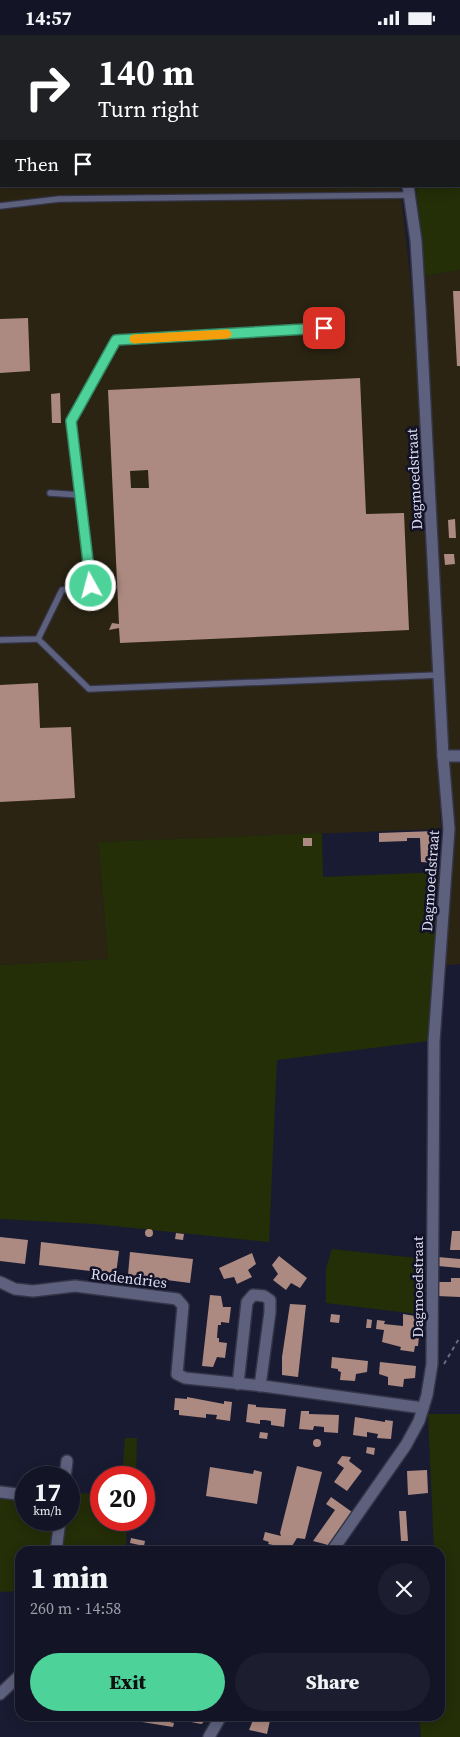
<!DOCTYPE html>
<meta charset="utf-8">
<style>
:root{--surface:#131426;--page:#1c1d2e;--text:#f1f3f6;--muted:#9d9ea7;--line:#323343;--accent:#4dd39a}
body{margin:0;font-family:"Source Serif 4",serif;background:var(--page);color:var(--text);height:100vh;display:flex;flex-direction:column;font-size:19px;white-space:nowrap}
*{box-sizing:border-box;margin:0}
p{font-size:16px;color:var(--muted)}
.icon{flex:none;width:28px;height:28px;fill:none;stroke:currentColor;stroke-width:2;stroke-linecap:round;stroke-linejoin:round}
.map{position:relative;flex:1;overflow:hidden}
.details{position:absolute;left:15px;top:1511px;width:430px;height:175px;display:flex;flex-direction:column;background:var(--surface);border-radius:15px;box-shadow:0 2px 12px #0003,0 0 0 1px var(--line)}
.details>*{flex:none}
.guide{position:absolute;left:0px;top:0px;width:460px;height:152px;box-shadow:0 2px 12px #0003,0 0 0 1px var(--line);background:#202124;color:#fff;overflow:hidden}
.speed{position:absolute;left:15px;top:1431px;display:flex;gap:10px;font-size:25px;font-weight:700;text-align:center}
.speed>*{display:grid;place-content:center;width:65px;height:65px;border-radius:50%;background:var(--surface);box-shadow:0 2px 12px #0003,0 0 0 1px var(--line);line-height:1}
.speed small{font-size:12px;font-weight:400}
.speed .limit{border:8px solid #d22;background:#fff;color:#111}
.pin{position:absolute;display:grid;place-items:center;width:42px;height:42px;color:#fff;margin:-21px;border-radius:10px;box-shadow:0 2px 8px #0006}
.me{position:absolute;width:55px;margin:-28px;rotate:353deg;stroke-linejoin:round;filter:drop-shadow(0 0 4px #0008)}
.turn{display:flex;align-items:center;gap:18px;height:105px;padding:0 15px;font-size:22px}
.turn .icon{width:65px;height:65px;stroke-width:2.5}
.turn b{display:block;font-size:35px;line-height:42px}
.then{display:flex;align-items:center;height:48px;padding:0 15px;background:#0003;gap:10px;font-size:19px}
.round{display:grid;place-items:center;flex:none;width:52px;height:52px;border-radius:26px;background:var(--page)}
.headline{display:flex;align-items:center;justify-content:space-between;height:85px;padding:0 15px}
h1{font-size:30px;font-weight:800;line-height:38px}
.cta{display:flex;gap:10px;margin-top:auto;padding:10px 15px}
.cta a{flex:1;height:58px;border-radius:30px;background:var(--accent);color:#111;font-size:20px;font-weight:800;line-height:58px;text-align:center}
.cta a+a{background:var(--page);color:var(--text)}
.status{display:flex;justify-content:space-between;align-items:center;height:35px;padding:0 25px;background:var(--surface);direction:ltr}
.status svg{height:14px;fill:currentColor}
.map>svg:first-child{display:block}
.industrial{fill:#2b2413}
.green{fill:#242e07}
.building{fill:#ad8a81;fill-rule:evenodd}
.lines{fill:none;stroke-linecap:round;stroke-linejoin:round}
.lane-casing{stroke:#343548;stroke-width:8}
.street-casing{stroke:#343548;stroke-width:14}
.path{stroke:#696b7f;stroke-width:2;stroke-dasharray:4 4;stroke-linecap:butt}
.lane{stroke:#5e617d;stroke-width:5.5}
.street{stroke:#5e617d;stroke-width:11}
.route-casing{stroke:#328964;stroke-width:12}
.route{stroke:#4dd39a;stroke-width:9}
.slow{stroke:#f59e0b;stroke-width:9}
.labels{text-anchor:middle;dominant-baseline:central;stroke-width:5;stroke-linejoin:round;paint-order:stroke}
.street-label{font-size:15px;fill:#dcdeef;stroke:#111128}
</style>
<div class="status"><b>14:57</b><svg viewBox="0 0 49 12"><path d="M0 12V9h3v3zM5 12V6h3v6zM10 12V3h3v9zM15 12V0h3v12zM26 1h20v11H26zM47 4h2v5h-2z"/></svg></div>
<div class="map">
<svg width="460" height="1702" viewBox="0 0 460 1702">
<rect width="100%" height="100%" fill="#191b32"/>
<!-- industrial -->
<g class="industrial">
<path d="M0 0 382 1H1V151H400L411 249 420 373 441 794 98 807 108 924 0 930Z"/>
<path d="M460 235V929L442 931 451 751 425 241Z"/>
</g>
<!-- green -->
<g class="green">
<path d="M460 0V235L425 241 416 151H459V1H430Z"/>
<path d="M322 798 323 842 439 837 429 1006 277 1025 269 1207 94 1189 0 1184V930L108 924 98 807Z"/>
<path d="M332 1214 426 1224 425 1280 326 1268V1233Z"/>
<path d="M428 1379H460V1702H421L419 1681H440V1516H434Z"/>
<path d="M125 1403H137L136 1442H122Z"/>
<path d="M0 1455 26 1456V1485H69V1458L101 1459V1485H127L126 1516H20V1556L0 1557Z"/>
</g>
<!-- building -->
<g class="building">
<path d="M453 256H460V331H457Z"/>
<path d="M28 283 30 336 0 338V284Z"/>
<path d="M360 343 366 479 404 478 409 595 120 608 119 593 109 595 112 588 119 589 108 355ZM148 435 149 453H131L130 436Z"/>
<path d="M60 358 61 388H52L51 359Z"/>
<path d="M455 484 456 503H449L448 485Z"/>
<path d="M444 519H454L455 529 445 530Z"/>
<path d="M38 648 40 693 71 692 75 763 0 767V650Z"/>
<path d="M435 796 436 828 421 827 420 803H407V806L379 807V798Z"/>
<rect x="303" y="803" width="9" height="8"/>
<circle cx="149" cy="1198" r="4"/>
<path d="M452 1196H460V1215H450Z"/>
<path d="M176 1198 184 1199 183 1205 175 1204Z"/>
<path d="M0 1202 28 1205 25 1229 0 1226Z"/>
<path d="M41 1207 119 1216 116 1239 39 1230Z"/>
<path d="M130 1217 193 1224 190 1248 128 1240Z"/>
<path d="M252 1218 256 1229 248 1235 252 1242 237 1249 234 1242 224 1244 219 1233Z"/>
<path d="M279 1221 307 1243 300 1253 291 1248 286 1255 273 1245 278 1239 272 1230Z"/>
<path d="M438 1222 460 1224V1233L438 1231Z"/>
<path d="M451 1243H460V1262L437 1261V1247H451Z"/>
<path d="M210 1260 221 1261 223 1272H231L229 1288 221 1287V1290H218L217 1303H219V1307L227 1308 225 1323 217 1322 213 1332 202 1331Z"/>
<path d="M290 1269 306 1270 298 1342 282 1340V1322Z"/>
<path d="M331 1279 340 1280 339 1288 330 1287Z"/>
<path d="M403 1279 421 1282 418 1311H415L414 1317 400 1315 401 1312 382 1307 384 1295 376 1294 377 1285 385 1286 384 1289 403 1291Z"/>
<path d="M367 1284 372 1285 371 1293H366Z"/>
<path d="M332 1322 368 1326 367 1337 356 1339 355 1346 340 1345 341 1337 338 1336V1334L331 1333Z"/>
<path d="M380 1327 416 1331 415 1343 404 1344 403 1352 388 1350V1342L379 1339Z"/>
<path d="M187 1362 224 1369V1366L232 1367 230 1386 216 1384 217 1380 206 1379V1383L179 1380V1375H174L175 1363 187 1364Z"/>
<path d="M248 1369 256 1370V1372L286 1374 284 1392 271 1390V1386L265 1385H260V1389L246 1387Z"/>
<path d="M301 1376H309V1379L339 1380 338 1398 324 1397V1392L314 1391 313 1395 299 1394Z"/>
<path d="M355 1382 385 1387V1385L393 1386 391 1404 377 1403 378 1399 367 1397V1402L353 1400Z"/>
<path d="M260 1397 268 1398 267 1404 259 1403Z"/>
<circle cx="317" cy="1408" r="4"/>
<path d="M367 1412 375 1413 374 1420 366 1418Z"/>
<path d="M342 1421 351 1422 349 1426 362 1436 347 1456 334 1447 344 1433 337 1428Z"/>
<path d="M297 1431 322 1437 305 1504 297 1503 289 1516H281L283 1512 268 1509 269 1507 263 1505 265 1497 281 1501 280 1498Z"/>
<path d="M210 1432 253 1439 254 1435 262 1437 257 1469 206 1461Z"/>
<path d="M427 1435 428 1458 408 1460 407 1436Z"/>
<path d="M331 1462 352 1477 328 1510 313 1506 335 1475 326 1469Z"/>
<path d="M399 1476H406L408 1506H401Z"/>
<path d="M131 1503 145 1506 144 1511 130 1508Z"/>
<path d="M143 1681 174 1688 173 1692 142 1687Z"/>
<path d="M179 1681H205L203 1688 201 1689 181 1685Z"/>
<path d="M252 1681H271L267 1699 249 1695 253 1685Z"/>
</g>
<g class="lines">
<defs>
<g id="lane">
<path d="M0 171 59 164 410 160"/>
<path d="M50 458 80 460"/>
<path d="M38 604 89 654 439 640"/>
<path d="M0 605 38 604 62 555 91 551 71 386 116 305 324 293"/>
</g>
<g id="street">
<path d="M389 0V1"/>
<path d="M443 721H460"/>
<path d="M0 1247 15 1254 33 1256 75 1251 177 1264 183 1271 177 1339 185 1343 263 1351 423 1373"/>
<path d="M238 1349 247 1267 253 1260 264 1261 270 1265V1277L260 1351"/>
<path d="M65 1442 67 1426"/>
<path d="M0 1457 26 1460"/>
<path d="M56 1516 60 1485"/>
<path d="M332 1516 406 1410 419 1386 427 1360 432 1329 434 1006 449 794 443 721 420 272 416 206 408 151"/>
<path d="M0 1659 20 1640"/>
<path d="M209 1702 221 1681"/>
</g>
</defs>
<!-- lane casing -->
<use href="#lane" class="lane-casing"/>
<!-- street casing -->
<use href="#street" class="street-casing"/>
<!-- path -->
<path class="path" d="M444 1329 460 1302"/>
<!-- lane -->
<use href="#lane" class="lane"/>
<!-- street -->
<use href="#street" class="street"/>
</g>
<g class="lines">
<defs>
<path id="route" d="M91 551 71 386 116 305 324 293"/>
</defs>
<!-- route casing -->
<use href="#route" class="route-casing"/>
<!-- route -->
<use href="#route" class="route"/>
<!-- slow -->
<path class="slow" d="M134 304 227 299"/>
</g>
<g class="labels">
<!-- street labels -->
<g class="street-label">
<text transform="translate(414 444) rotate(-93)">Dagmoedstraat</text>
<text transform="translate(430 846) rotate(-86)">Dagmoedstraat</text>
<text transform="translate(129 1243) rotate(7)">Rodendries</text>
<text transform="translate(417 1252) rotate(-90)">Dagmoedstraat</text>
</g>
</g>
</svg>
<div class="speed"><div>17<small>km/h</small></div><div class="limit">20</div></div>
<div class="pin" style="left:324px;top:293px;background:#d93025"><svg class="icon" aria-label="arrive" viewBox="0 0 24 24"><path d="M6 21V4h12l-3 4 3 4H6"/></svg></div>
<svg class="me" style="left:91px;top:551px" viewBox="-20 -20 40 40"><circle r="17" fill="#4dd39a" stroke="#fff" stroke-width="3"/><path d="M0-11L8 9 0 5-8 9z" fill="#fff"/></svg>
<div class="guide">
<div class="turn"><svg class="icon" aria-label="right" viewBox="0 0 24 24"><path d="M7 20v-9h11M14 6l5 5-5 5"/></svg><div><b>140 m</b>Turn right</div></div>
<div class="then">Then<svg class="icon" aria-label="arrive" viewBox="0 0 24 24"><path d="M6 21V4h12l-3 4 3 4H6"/></svg></div>
</div>
<section class="details">
<div class="headline"><div><h1>1 min</h1><p>260 m · 14:58</p></div><a class="round"><svg class="icon" aria-label="close" viewBox="0 0 24 24"><path d="M6 6l12 12M18 6L6 18"/></svg></a></div>
<div class="cta"><a>Exit</a><a>Share</a></div>
</section>
</div>
